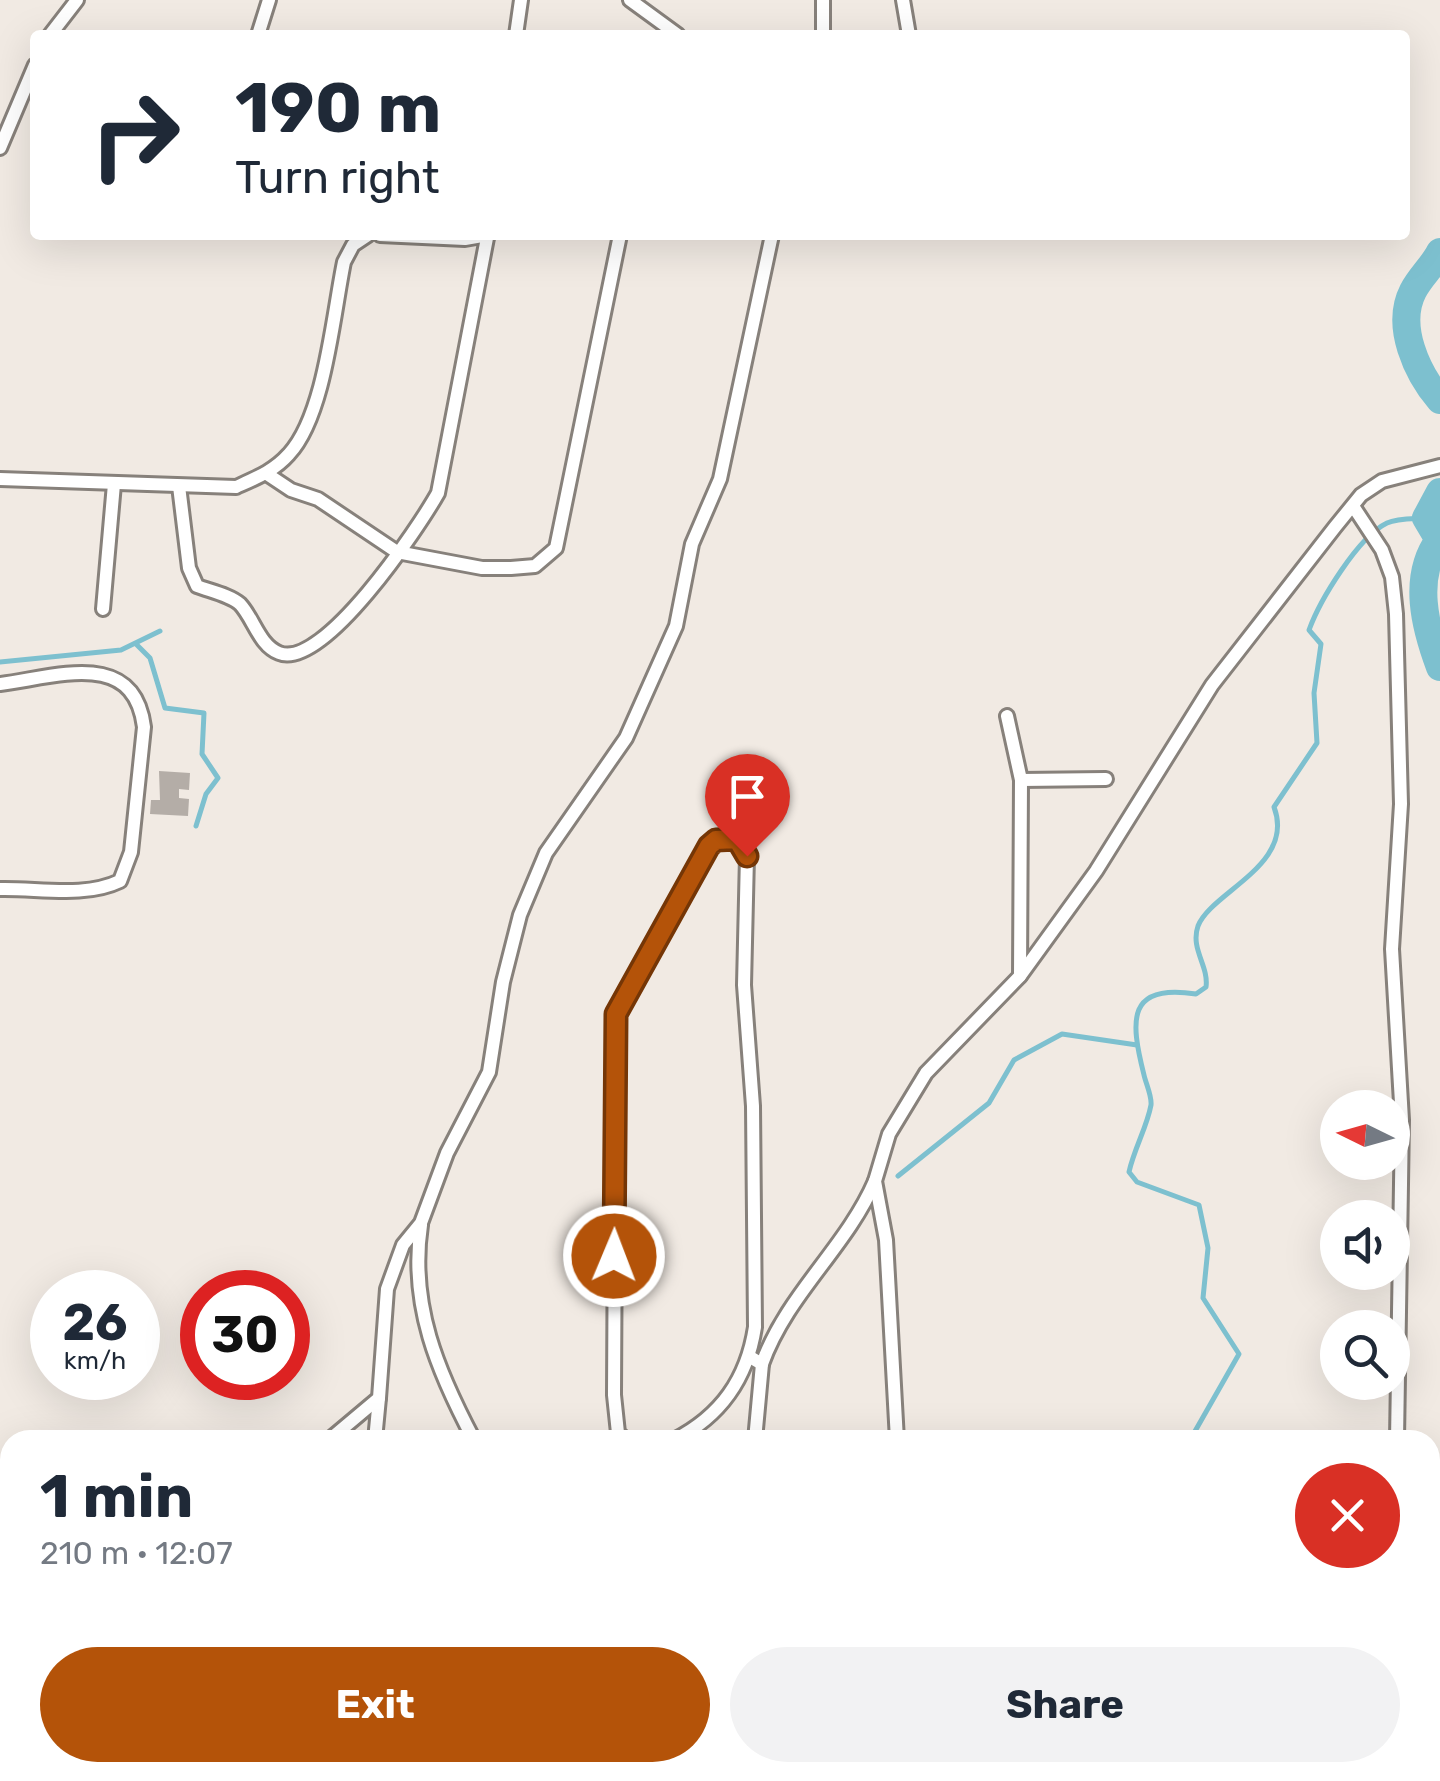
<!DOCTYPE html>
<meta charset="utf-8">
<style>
:root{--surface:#fff;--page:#f2f2f3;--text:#1f2937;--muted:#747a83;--accent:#b45309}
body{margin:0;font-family:Rubik,sans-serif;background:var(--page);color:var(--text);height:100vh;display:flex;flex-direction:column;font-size:38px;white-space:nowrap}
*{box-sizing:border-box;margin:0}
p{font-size:32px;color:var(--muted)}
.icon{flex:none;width:55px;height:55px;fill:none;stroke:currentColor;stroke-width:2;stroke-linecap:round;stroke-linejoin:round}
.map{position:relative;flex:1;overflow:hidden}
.drawer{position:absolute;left:0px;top:1430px;width:1440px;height:352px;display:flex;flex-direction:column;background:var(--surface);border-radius:30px 30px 0 0;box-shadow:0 10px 40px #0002}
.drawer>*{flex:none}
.hud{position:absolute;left:30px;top:30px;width:1380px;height:210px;border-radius:10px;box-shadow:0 10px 40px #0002;background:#fff;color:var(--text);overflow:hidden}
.needle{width:65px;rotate:275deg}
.tools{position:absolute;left:1320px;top:1090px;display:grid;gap:20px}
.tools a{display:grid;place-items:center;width:90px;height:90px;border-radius:50%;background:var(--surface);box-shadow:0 10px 40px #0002;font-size:50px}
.speed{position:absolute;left:30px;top:1270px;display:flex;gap:20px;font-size:50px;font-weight:700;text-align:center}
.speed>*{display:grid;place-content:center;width:130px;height:130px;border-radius:50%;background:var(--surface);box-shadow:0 10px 40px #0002;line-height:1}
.speed small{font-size:25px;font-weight:400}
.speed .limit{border:15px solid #d22;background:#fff;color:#111}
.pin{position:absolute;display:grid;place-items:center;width:85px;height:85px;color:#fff;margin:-102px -42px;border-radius:50% 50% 50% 0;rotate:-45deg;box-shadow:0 0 10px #0007}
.pin .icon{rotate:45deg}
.me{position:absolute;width:110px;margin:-55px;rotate:1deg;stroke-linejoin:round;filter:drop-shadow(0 0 8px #0008)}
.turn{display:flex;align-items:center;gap:35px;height:210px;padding:0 40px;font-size:45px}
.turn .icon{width:130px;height:130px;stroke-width:2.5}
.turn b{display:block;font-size:70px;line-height:85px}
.round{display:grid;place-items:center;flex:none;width:105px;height:105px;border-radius:52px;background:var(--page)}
.headline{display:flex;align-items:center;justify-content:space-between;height:170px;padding:0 40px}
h1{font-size:60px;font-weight:700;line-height:75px}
.primary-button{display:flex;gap:20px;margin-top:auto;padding:20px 40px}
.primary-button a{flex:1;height:115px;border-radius:60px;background:var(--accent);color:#fff;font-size:40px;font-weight:700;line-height:115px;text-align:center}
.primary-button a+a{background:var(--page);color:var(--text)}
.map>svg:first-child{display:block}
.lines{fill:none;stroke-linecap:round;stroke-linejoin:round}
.stream{stroke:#7dc0cf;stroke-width:5}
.river{stroke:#7dc0cf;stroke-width:28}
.building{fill:#b4ada7}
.minor-casing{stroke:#87817b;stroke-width:18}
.minor{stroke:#fff;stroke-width:12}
.route-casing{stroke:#753606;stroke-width:25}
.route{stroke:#b45309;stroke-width:18}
</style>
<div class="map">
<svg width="1440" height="1781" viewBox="0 0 1440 1781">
<rect width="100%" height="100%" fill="#f1eae3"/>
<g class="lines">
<!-- stream -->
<g class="stream">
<path d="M136 644 150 658 165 708 204 713 202 754 218 778 206 794 196 826"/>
<path d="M0 662 121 650 160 631"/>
<path d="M898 1176 989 1103 1014 1060 1062 1034 1137 1045"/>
<path d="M1190 1440 1239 1354 1203 1298 1208 1248 1199 1205 1137 1182 1129 1172C1134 1149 1147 1127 1151 1105 1152 1096 1146 1084 1144 1075 1130 1020 1127 983 1196 994L1206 987C1209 966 1190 949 1198 926 1211 892 1296 865 1274 807L1317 743 1314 693 1321 644 1309 630C1320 600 1358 537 1387 523 1398 518 1415 519 1426 518"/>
<path d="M1250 1781 1251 1772"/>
</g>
<!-- river -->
<g class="river">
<path d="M1440 252C1433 266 1420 277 1413 291 1395 326 1417 373 1440 400"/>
<path d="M1440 492 1426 518 1439 540C1412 577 1425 627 1440 667"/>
</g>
</g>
<!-- building -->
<path class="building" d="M159 771 190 773 189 790 179 789V798L189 799 188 816 150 814 151 800H160Z"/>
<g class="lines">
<defs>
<g id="minor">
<path d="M630 0 678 35"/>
<path d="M903 0 909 35"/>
<path d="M50 35 77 0"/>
<path d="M258 35 269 0"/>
<path d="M516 35 521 0"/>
<path d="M823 35V0"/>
<path d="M0 148 35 65"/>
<path d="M380 235 465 239 488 235"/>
<path d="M267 474 291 490 318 499 397 552 482 568H511L535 566 556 548 620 235"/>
<path d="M0 479 236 487C256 478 274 471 289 454 325 415 333 315 344 262L353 245 368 235"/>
<path d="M179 486 189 568 197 586C210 591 230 595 240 604 254 619 259 645 279 653 323 671 419 527 438 493L487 238"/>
<path d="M1353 506 1382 550 1392 577 1396 614 1401 804 1392 949 1402 1120 1397 1440"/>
<path d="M103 609 114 484"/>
<path d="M0 684C56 677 134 648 144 727L131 852 120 881C85 898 38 888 0 889"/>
<path d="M1007 716 1021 780 1106 779"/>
<path d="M1020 976 1096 871 1212 685 1335 527 1361 495 1382 481 1440 466"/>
<path d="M421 1225C409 1305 438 1372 474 1440"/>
<path d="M750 1357 762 1364C787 1294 846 1248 875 1181"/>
<path d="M329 1440 379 1398 387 1289 403 1245 421 1223 447 1153 489 1072 503 982 520 915 546 853 626 738 676 626 692 544 720 479 772 235"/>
<path d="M375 1440 379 1398"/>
<path d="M626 1440 618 1433 614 1395 616 1014 709 846 717 840 737 839 747 856 744 985 753 1106 755 1327C747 1379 721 1416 674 1440"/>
<path d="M755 1440 762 1364"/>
<path d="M897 1440 886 1240 875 1181 889 1134 926 1073 1020 976 1021 780"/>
<path d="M1430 1740 1440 1764"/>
<path d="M720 1772 723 1781"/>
<path d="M828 1772 830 1781"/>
<path d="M964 1772 966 1781"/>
<path d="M279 1781 284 1772"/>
<path d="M305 1781V1772"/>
<path d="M518 1781 523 1772"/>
</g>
</defs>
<!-- minor casing -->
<use href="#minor" class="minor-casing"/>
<!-- minor -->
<use href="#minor" class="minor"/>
</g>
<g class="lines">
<defs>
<path id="route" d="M614 1256 616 1014 709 846 716 840 737 839 747 856"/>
</defs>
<!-- route casing -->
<use href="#route" class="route-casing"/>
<!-- route -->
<use href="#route" class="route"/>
</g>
</svg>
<div class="tools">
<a><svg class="needle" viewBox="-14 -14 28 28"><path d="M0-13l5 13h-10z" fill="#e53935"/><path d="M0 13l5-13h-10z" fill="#747a83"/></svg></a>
<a><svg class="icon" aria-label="sound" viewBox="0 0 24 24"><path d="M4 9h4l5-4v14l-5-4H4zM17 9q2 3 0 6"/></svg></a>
<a><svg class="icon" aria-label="search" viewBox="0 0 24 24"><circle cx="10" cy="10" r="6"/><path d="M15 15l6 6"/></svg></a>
</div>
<div class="speed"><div>26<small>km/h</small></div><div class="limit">30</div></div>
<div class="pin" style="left:747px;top:856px;background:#d93025"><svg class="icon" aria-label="arrive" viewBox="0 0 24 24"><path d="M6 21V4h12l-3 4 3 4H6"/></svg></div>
<svg class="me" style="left:614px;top:1256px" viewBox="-20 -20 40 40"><circle r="17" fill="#b45309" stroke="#fff" stroke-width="3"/><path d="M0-11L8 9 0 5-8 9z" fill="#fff"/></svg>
<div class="hud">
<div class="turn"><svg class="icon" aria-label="right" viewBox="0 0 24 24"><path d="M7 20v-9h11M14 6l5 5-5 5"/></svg><div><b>190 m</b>Turn right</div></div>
</div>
<section class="drawer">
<div class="headline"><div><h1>1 min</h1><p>210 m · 12:07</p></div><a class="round" style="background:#d93025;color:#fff"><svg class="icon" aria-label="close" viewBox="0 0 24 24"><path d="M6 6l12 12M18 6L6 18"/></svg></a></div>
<div class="primary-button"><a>Exit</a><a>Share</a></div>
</section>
</div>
